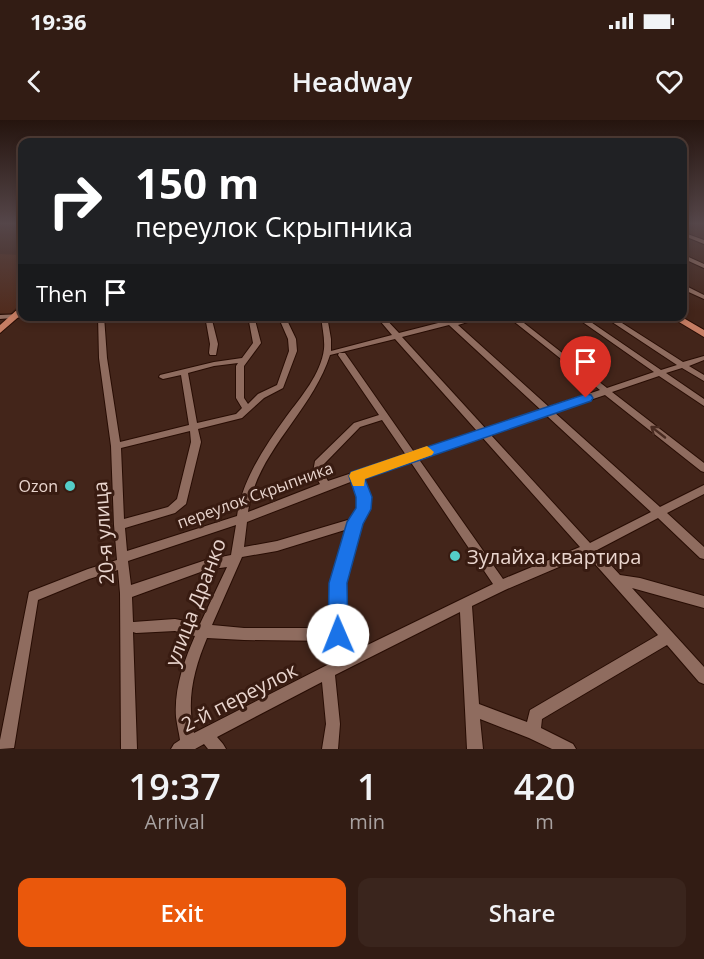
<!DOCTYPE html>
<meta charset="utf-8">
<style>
:root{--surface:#321c14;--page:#3a251d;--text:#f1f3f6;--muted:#a8a1a0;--line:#4d3a34;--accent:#ea580c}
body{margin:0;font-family:"Open Sans",sans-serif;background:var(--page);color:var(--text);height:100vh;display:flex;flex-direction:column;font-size:22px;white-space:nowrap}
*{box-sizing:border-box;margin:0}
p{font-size:20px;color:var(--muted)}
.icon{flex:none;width:33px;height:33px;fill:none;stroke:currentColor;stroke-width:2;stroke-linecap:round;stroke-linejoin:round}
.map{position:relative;height:629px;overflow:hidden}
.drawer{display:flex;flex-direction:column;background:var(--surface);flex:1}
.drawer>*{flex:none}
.top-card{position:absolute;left:18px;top:18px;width:669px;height:183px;border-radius:12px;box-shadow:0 3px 9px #0003,0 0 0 2px var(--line);background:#202124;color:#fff;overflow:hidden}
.pin{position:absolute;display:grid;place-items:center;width:51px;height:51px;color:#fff;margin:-62px -26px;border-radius:50% 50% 50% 0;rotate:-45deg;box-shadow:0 0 6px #0007}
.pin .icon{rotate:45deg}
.me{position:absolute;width:66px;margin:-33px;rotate:359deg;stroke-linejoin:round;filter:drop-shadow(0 0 4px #0008)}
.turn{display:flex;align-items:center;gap:21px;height:126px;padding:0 18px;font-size:27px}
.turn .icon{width:78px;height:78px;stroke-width:2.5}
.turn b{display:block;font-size:42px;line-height:51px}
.then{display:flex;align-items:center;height:57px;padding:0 18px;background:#0003;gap:12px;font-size:22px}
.eta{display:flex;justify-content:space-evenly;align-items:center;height:102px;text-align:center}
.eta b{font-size:36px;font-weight:600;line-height:42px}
.cta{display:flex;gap:12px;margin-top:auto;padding:12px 18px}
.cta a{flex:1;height:69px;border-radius:12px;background:var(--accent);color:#fff;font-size:24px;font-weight:600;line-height:69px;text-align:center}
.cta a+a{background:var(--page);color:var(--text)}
.status{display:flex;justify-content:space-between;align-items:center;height:42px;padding:0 30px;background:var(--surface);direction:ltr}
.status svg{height:16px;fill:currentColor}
header{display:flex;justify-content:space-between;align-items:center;height:78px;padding:0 18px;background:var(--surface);font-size:27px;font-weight:600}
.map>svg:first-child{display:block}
.built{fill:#512c1e}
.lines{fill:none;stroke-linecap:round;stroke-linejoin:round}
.minor-casing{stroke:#280d04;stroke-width:2}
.major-casing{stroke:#280d04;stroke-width:2}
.minor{fill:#8f6c5f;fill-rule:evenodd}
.major{fill:#c67d63;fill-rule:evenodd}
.oneway{stroke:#492b21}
.route{fill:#1a73e8;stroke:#114b97;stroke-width:1.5}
.slow{fill:#f59e0b}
.poi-dot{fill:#54cdc8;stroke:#381b11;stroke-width:2}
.labels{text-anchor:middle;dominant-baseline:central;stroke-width:6;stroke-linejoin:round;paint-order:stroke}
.poi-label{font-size:16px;fill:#e9d5ce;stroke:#381b11;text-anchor:end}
.street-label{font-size:16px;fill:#e9d5ce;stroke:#381b11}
.near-street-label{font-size:20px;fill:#e9d5ce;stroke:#381b11}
.near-poi-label{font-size:20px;fill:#e9d5ce;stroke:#381b11;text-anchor:start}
</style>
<div class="status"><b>19:36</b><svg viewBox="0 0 49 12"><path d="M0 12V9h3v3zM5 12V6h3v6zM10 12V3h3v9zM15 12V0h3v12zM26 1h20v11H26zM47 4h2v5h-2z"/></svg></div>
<header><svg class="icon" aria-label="back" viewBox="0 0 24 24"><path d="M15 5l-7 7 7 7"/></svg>Headway<svg class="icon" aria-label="heart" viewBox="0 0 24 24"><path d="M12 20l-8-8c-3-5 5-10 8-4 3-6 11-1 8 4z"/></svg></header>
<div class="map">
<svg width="704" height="629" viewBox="0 0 704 629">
<rect width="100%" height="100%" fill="#43251a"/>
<!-- built -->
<path class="built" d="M0 134 22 135V182L10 194 0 193Z"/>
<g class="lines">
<defs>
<g id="minor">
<path d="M682 112 704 120V124L682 115Z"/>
<path d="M682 134 704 144V148L682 138Z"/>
<path d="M682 164 704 175V179L682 169Z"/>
<path d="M22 194 24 197 0 199V195Z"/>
<path d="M98 196H104L107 238 120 322 189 305 181 255 163 259 159 257 160 255 214 242 242 238 253 223 248 196H254L261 223 244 246V278L248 284 258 274 277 265 289 231 288 219 278 196H285L296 219 297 231 283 268 264 278 242 298 198 309 201 322 186 384 175 393 125 408 127 431 237 396C242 360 265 326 286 297 301 277 321 254 324 229 325 218 322 207 321 196H327L331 219V231L392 215 376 196H383L399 213 446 201 441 196H448L454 202 474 196H487L458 205 549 287 600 270 507 196H515L607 268 654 252 574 196H582L661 250 677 245 603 196H611L683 242 704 236V240L689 246 704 255V261L682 248 666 253 704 279V286L659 256 612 272 704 343V352L701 351 605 275 554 292 660 387 704 365V374L667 393 704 427V439L700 438 658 398 597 430 620 455 640 458 704 476V488L632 468 704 547V564L699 562 667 525 542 599 541 608 573 624 576 629H552L529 618 480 599 483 629H467L460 492 335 555 340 604 338 629H322L326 604 322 562 217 617 223 624 226 629H208L204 624 195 629H171L174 624 180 620C179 613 177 605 176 597 174 569 184 541 195 516L175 511 136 513 133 512 137 629H121L120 473 118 450 89 459 38 480 14 628 0 629V620L29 472 88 449 117 440 114 405 111 326 99 238ZM449 205 541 290 486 309 402 217ZM395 219 477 311 414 332 345 233H339L338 235 379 295 354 303 315 341 313 352 320 364 248 392C256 332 312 292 330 235ZM238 243 236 246V278L242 288 236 294 197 303 188 253 214 246ZM546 295 651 392 590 423 490 314ZM382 300 406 335 328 361 323 352V345L360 307ZM190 311 191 322 177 379 168 387 124 399 121 328ZM482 317 580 427 503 459 418 338ZM410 341 493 464 349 534 344 515V463L360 403 368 389 369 377 362 358ZM353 361C359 377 361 383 351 399L277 421 244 427 247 402ZM236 405 231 435 206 440 131 465 128 441ZM348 409 332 463V508H244L212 505 242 437 277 431ZM587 435 658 515 530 590 527 602 479 584 472 486 505 470ZM227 447 200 504 175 499 133 502 132 477 206 450ZM207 518 244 520 333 521 337 540 194 613C186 580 194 549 207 518Z"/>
<path d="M205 196H211L218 224 216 235H210L209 233 210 224Z"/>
</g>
<g id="major">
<path d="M19 188H22V194L0 213V205Z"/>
<path d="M669 196H680L704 210V217Z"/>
</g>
</defs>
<!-- minor casing -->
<use href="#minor" class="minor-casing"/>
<!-- major casing -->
<use href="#major" class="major-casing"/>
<!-- minor -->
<use href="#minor" class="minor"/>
<!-- major -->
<use href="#major" class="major"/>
</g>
<!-- one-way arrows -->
<defs><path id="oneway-shaft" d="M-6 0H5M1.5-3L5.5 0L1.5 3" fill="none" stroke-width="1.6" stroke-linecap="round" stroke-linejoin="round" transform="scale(1.5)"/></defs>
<use class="oneway" href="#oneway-shaft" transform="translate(658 312) rotate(-142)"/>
<!-- sky -->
<linearGradient id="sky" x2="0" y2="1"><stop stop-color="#25140e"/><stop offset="0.54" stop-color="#554649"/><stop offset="1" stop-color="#554649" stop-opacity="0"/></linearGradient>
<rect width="704" height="191" fill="url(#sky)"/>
<!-- route -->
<path class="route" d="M586 274 591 275 593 278 591 281 365 359 372 377 371 389 363 404 347 463 348 515 345 522 338 524 331 522 328 515 329 463 347 402 356 388V377L349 356 351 352Z"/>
<!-- slow -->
<path class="slow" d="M427 326 434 332 432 335 365 359 364 366H353L349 356 351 352Z"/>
<!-- markers -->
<g class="poi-dot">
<circle cx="70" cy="366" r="6"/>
<circle cx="455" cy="436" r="6"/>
</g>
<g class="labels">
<!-- poi labels -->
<g class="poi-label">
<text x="58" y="366">Ozon</text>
</g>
<!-- street labels -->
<g class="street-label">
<text transform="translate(255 375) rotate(-20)">переулок Скрыпника</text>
</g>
<!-- near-street labels -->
<g class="near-street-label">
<text transform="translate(103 413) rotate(-94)">20-я улица</text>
<text transform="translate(195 482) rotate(-69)">улица Дранко</text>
<text transform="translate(239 577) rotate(-27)">2-й переулок</text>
</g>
<!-- near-poi labels -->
<g class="near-poi-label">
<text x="467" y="436">Зулайха квартира</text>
</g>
</g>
</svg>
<div class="pin" style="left:586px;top:278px;background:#d93025"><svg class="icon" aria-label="arrive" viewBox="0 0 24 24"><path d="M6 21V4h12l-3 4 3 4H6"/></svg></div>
<svg class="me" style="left:338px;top:515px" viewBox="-20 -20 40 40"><circle r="19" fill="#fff"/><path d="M0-13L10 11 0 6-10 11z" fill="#1a73e8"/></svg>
<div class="top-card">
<div class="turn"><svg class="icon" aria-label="right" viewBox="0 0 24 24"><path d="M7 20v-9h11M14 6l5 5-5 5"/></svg><div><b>150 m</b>переулок Скрыпника</div></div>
<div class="then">Then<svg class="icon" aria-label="arrive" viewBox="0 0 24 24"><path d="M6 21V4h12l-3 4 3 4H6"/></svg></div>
</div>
</div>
<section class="drawer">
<div class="eta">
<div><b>19:37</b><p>Arrival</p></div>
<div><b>1</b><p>min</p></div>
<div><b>420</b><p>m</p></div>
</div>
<div class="cta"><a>Exit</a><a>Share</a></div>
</section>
